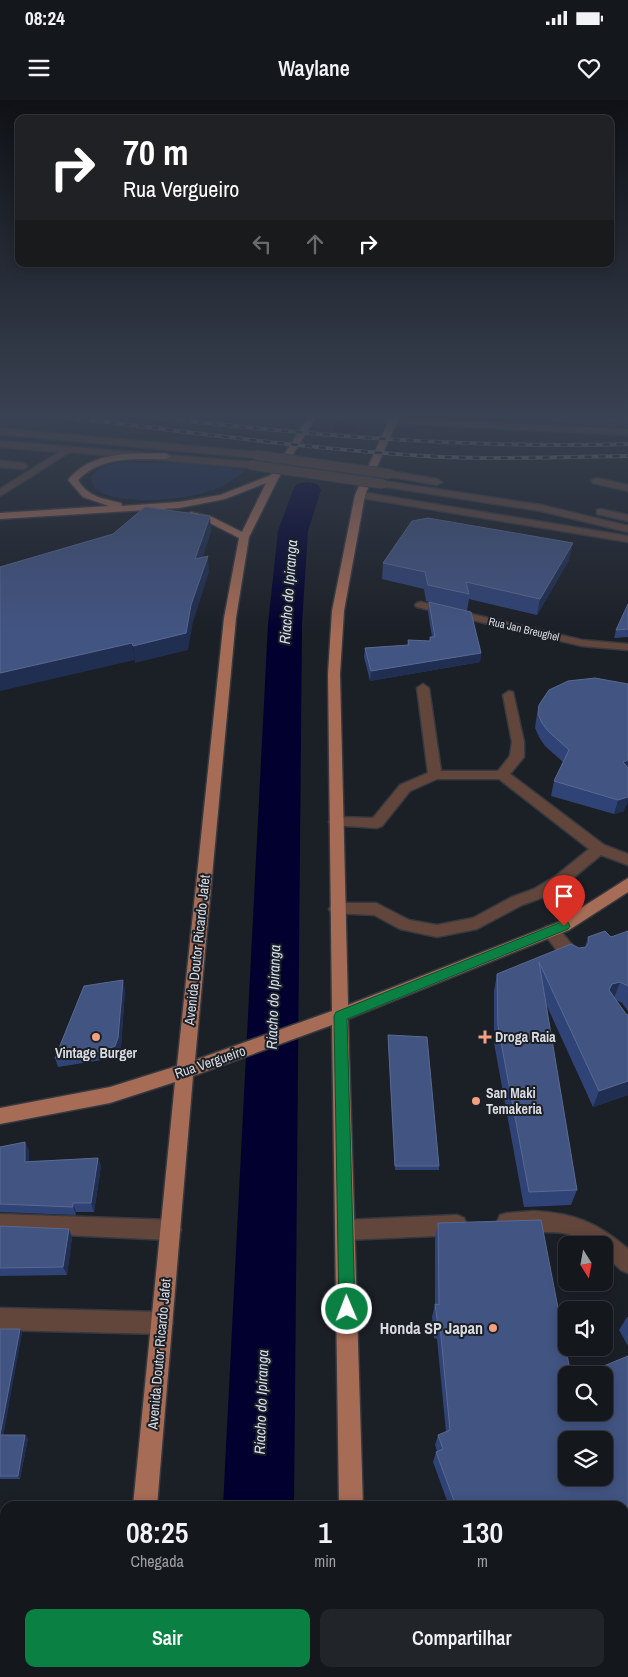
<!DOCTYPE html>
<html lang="pt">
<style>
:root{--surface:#14171c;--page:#212429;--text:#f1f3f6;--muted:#9d9fa3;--line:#33363b;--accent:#0b8043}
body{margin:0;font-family:"Archivo Narrow",sans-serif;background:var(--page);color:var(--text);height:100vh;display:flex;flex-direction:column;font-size:19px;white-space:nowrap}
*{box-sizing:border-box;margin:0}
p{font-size:16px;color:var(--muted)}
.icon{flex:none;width:28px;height:28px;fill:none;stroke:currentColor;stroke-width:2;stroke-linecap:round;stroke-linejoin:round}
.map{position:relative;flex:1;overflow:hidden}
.panel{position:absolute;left:0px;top:1401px;width:629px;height:176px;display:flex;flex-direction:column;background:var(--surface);border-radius:15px 15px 0 0;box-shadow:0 2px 12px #0003,0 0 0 1px var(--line)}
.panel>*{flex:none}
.banner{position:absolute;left:15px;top:15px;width:599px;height:152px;border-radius:10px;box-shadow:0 2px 12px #0003,0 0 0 1px var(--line);background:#202124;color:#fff;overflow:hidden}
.needle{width:32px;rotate:169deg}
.controls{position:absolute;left:558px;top:1136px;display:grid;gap:10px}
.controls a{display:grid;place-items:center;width:55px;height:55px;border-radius:10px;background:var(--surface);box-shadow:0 2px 12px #0003,0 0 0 1px var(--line);font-size:25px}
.pin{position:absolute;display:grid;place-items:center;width:42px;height:42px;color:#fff;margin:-51px -21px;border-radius:50% 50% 50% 0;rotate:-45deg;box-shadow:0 0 5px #0007}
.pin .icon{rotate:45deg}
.me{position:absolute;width:55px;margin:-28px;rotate:359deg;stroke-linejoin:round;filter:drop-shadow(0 0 4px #0008)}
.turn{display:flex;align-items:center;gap:18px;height:105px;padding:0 25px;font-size:22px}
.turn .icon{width:65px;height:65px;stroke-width:2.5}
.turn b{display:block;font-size:35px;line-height:42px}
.lanes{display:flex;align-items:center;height:48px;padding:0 25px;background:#0003;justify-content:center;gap:25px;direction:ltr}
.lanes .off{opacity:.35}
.eta{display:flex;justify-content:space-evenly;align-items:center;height:85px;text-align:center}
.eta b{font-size:30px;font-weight:600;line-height:35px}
.cta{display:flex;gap:10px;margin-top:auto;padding:10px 25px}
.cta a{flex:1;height:58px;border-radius:10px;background:var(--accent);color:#fff;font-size:20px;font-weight:600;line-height:58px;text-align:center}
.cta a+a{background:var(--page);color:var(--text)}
.status{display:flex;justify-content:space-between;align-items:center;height:35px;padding:0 25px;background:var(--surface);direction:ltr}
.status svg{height:14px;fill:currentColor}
header{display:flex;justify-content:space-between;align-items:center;height:65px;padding:0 25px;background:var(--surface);font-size:22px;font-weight:600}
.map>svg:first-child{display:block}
.green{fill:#1e2e55}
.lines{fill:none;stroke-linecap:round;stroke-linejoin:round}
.river{fill:#01002f;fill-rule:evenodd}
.minor-casing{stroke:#363940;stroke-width:3}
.major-casing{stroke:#363940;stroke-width:3}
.minor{fill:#63463b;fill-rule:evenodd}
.major{fill:#a76c56;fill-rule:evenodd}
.rail-casing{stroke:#767a80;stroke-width:4}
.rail{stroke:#1b1f26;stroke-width:2.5;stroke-dasharray:7;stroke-linecap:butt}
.minor-bridge-casing{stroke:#363940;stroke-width:11;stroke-linecap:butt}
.minor-bridge{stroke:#63463b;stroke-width:9}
.wall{fill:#304376;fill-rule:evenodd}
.shaded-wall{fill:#202e51}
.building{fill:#425482;stroke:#5a6991;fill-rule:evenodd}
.route{fill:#0b8043;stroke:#07532c}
.poi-dot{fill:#f2a081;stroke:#1b1f26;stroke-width:2}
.labels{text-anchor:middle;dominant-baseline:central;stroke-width:4;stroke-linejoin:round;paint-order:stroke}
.far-street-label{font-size:11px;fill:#dadce2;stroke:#1b1f26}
.street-label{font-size:14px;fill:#dadce2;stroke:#1b1f26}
.poi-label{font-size:14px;font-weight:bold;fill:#dadce2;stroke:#1b1f26;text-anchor:start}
.water-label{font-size:15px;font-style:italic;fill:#d6def0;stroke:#1b1f26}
.near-poi-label{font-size:16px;font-weight:bold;fill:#dadce2;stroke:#1b1f26;text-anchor:end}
</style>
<div class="status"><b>08:24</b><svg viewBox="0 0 49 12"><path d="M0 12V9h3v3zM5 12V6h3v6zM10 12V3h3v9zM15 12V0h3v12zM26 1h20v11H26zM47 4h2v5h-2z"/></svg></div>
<header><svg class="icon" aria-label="menu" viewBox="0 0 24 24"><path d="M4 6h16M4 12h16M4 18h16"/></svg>Waylane<svg class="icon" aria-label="heart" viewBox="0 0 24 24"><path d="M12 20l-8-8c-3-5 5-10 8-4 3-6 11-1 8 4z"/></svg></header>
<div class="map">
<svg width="628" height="1577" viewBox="0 0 628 1577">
<rect width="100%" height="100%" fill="#1b1f26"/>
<!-- green -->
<path class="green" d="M118 362 188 363 246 370C234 380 221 388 206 392 184 400 111 407 94 387 92 384 92 379 91 376L102 367Z"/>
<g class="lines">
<!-- river -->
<g class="river">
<path d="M341 314H365L354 331 345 334 336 331 332 326Z"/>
<path d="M307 382 317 384 321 390 308 431 302 524 294 1406H223L268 524 278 431 293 390 297 384Z"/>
<rect x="214" y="1572" width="78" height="5"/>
</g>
<defs>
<g id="minor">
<path d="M392 318 628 329V335L389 323 388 321Z"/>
<path d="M0 328 256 352 260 355 256 358 0 334Z"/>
<path d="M0 341 251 362 256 365 251 368 70 352 0 396V389L59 352 0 347Z"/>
<path d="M0 361 23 363 28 366 23 369 0 367Z"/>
<path d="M390 371 437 379 442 382 437 385 387 376V372Z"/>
<path d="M596 378 628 385V391L593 383 591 381Z"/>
<path d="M383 381 541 405 628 426V432L541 411 380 386V382Z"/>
<path d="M360 392 628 436V442L357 397 355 395Z"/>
<path d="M600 409 628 415V421L597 414V410Z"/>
<path d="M421 502 582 540 628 544V550L582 546 417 507 415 505 417 503Z"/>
<path d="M423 584 429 588 441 671H498L510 656 512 642 503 595 509 591 513 592 524 642V657L510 674 604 745 628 754V765L601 755 567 783 544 797 522 805 477 829 437 837 400 829 374 815 332 813 329 809 332 805 337 803H376L409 820 437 825 473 818 512 797 534 789 557 775 589 749 499 679H437L410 691 382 726 377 728 331 725 329 722 331 719 336 717 373 718 400 685 428 673 417 588Z"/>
<path d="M551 825 557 827 580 854 582 858 580 862C565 867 554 845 545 835L543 831 545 827Z"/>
<path d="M534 1111C574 1113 598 1123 628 1149V1173L621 1170 604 1155V1145C600 1145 595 1146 592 1145 582 1142 576 1135 563 1133 545 1130 515 1135 500 1129L497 1122 500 1115 507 1113Z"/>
<path d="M0 1114 171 1120 178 1123 181 1130 178 1137 171 1140 0 1132Z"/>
<path d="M457 1115 464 1118 467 1125 464 1132 457 1135 345 1140 338 1137 335 1130 338 1123 345 1120Z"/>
<path d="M0 1208 162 1212 169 1216 173 1223 169 1230 162 1234 0 1230Z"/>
<path d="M628 1442V1466L624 1467V1443Z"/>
<path d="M0 1475 5 1476V1500L0 1499Z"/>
<path d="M628 1514V1540L624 1541V1515Z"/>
<path d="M0 1556 5 1557V1572H58L60 1577H0Z"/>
<path d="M378 1572H424L422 1577H376Z"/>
</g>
<g id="major">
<path d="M310 314H318L279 377 249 437 236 518 195 960 332 911 328 574 332 511 355 395 392 314H400L365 395 344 511 340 574 348 905 559 822 628 778V792L569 830 348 919 363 1406H339L332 925 193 976 157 1406H133L175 982 110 1003 0 1024V1008L110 987 177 966 224 518 239 438 206 421 188 417 186 415 191 412 212 417 242 432 266 383 225 399 179 408 0 419V413L109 406 83 397 68 380C92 350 132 354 166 353L170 356 166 359C134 359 101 356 78 380 88 397 104 399 121 403L122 406 179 402 220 395 271 375Z"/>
<rect x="117" y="1572" width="26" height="5"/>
<path d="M342 1572H368L369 1577H343Z"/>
</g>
</defs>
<!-- minor casing -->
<use href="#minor" class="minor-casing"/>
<!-- major casing -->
<use href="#major" class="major-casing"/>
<!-- minor -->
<use href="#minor" class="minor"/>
<!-- major -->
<use href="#major" class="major"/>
<defs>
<g id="rail">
<path d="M41 314C168 329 296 348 424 356 492 360 560 357 628 356"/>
<path d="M128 314C295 334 460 349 628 344"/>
</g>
</defs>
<!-- rail casing -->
<use href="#rail" class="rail-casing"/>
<!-- rail -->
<use href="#rail" class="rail"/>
<defs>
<g id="minor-bridge">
<path d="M256 355 390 374"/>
<path d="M251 365 383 384"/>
</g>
</defs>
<!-- minor-bridge casing -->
<use href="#minor-bridge" class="minor-bridge-casing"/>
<!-- minor-bridge -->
<use href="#minor-bridge" class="minor-bridge"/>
</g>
<!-- wall -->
<g class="wall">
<path d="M463 314H628V327L498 319V316Z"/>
<path d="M569 460 537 515 469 499 467 511 426 501 424 489 382 479 383 463Z"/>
<path d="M429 502 481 553 480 562 370 581 364 557 365 548 407 545 408 540 430 541V537H432L428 512Z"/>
<path d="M628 504V537L614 538 616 530Z"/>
<path d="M568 581 624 711 614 714 551 696 554 681 563 662 545 646 539 637 535 628 536 620 539 605Z"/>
<path d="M628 831V995L593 1007 546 904 577 1090 571 1105 524 1107 494 943V891L497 874 585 847 588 837H611ZM616 900 622 903 628 911V915L626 914Z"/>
<path d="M125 890 121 947 117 955 108 959 58 967 55 958Z"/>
<path d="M388 935 439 1066V1070H395L388 940Z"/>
<path d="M25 1042 29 1051V1061L98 1058 101 1066 94 1112H76V1115L0 1112V1047Z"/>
<path d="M438 1123 566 1275 624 1406H449L433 1362 436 1352 437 1351 435 1345 438 1335 446 1332 437 1239 434 1238 432 1217 435 1204V1137Z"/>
<path d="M0 1126 69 1129 72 1137 67 1175 0 1176Z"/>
<path d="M627 1217H628V1246L619 1230Z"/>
<path d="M0 1229 22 1232 3 1335 28 1338 20 1379H0Z"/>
</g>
<!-- shaded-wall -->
<g class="shaded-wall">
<path d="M210 416 211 432 197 475 195 459Z"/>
<path d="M573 443 569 460 537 515 540 499Z"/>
<path d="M208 456 209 472 193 522 188 550 135 563 133 546 191 505Z"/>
<path d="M132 543 135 560 0 591V573Z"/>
<path d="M481 553 480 562 370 581 371 571Z"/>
<path d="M628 660V673L623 662Z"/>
<path d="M628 697V702L624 711 614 714 618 700Z"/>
<path d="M123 880 125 890 121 947 117 955 108 959 106 950Z"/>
<path d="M620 882 614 898 609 890 612 884Z"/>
<path d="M628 981V995L593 1007 599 991Z"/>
<path d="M25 1042 29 1051V1070L25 1062Z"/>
<path d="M98 1058 101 1066 94 1112 91 1103Z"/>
<path d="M73 1103 76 1112V1115L73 1107Z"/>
<path d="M69 1129 72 1137 67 1175 63 1167Z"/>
<path d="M20 1229 22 1232 3 1338 0 1335Z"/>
<path d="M25 1335 28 1338 20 1379 18 1376Z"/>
<path d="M628 1414V1419L624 1421V1416Z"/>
</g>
<!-- building -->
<g class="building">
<path d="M523 314H628V321L576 317Z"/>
<path d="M145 407 210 416 195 459 208 456 191 505 186 533 133 546 132 543 0 573V467L113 434Z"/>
<path d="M428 418 573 443 540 499 466 482 469 494 428 485 425 472 383 463 412 421Z"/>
<path d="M429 502 471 512 481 553 371 571 365 548 409 545 408 540 430 541V537H435Z"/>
<path d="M628 504V529L616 530Z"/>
<path d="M595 578 628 584V660L623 662 628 668V697L618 700 554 681 569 650 548 631 542 623 538 614 539 605 549 590 568 581Z"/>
<path d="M605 831 611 837 628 831V886L620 882 612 884 609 890 626 914 628 915V981L599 991 539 862 577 1090 529 1092 498 926 497 874 571 844 579 848 586 847 589 842 588 837Z"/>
<path d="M123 880 118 938 115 946 106 950 55 958 84 886Z"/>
<path d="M388 935 427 937 439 1066H395Z"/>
<path d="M25 1042V1062L98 1058 91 1103H73V1107L0 1104V1047Z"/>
<path d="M541 1120 571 1275H566V1312H604V1275H582L628 1256V1414L624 1416V1406H456L436 1352 443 1349 438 1335 450 1330 440 1226H438L435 1204 439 1205 438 1123ZM566 1340H604V1378H566Z"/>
<path d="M0 1126 69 1129 63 1167 0 1168Z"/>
<path d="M0 1229H20L0 1335Z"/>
<path d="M0 1335H25L18 1376H0Z"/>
</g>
<!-- sky -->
<linearGradient id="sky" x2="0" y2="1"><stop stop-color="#0f1115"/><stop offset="0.59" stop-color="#394252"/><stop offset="1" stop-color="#394252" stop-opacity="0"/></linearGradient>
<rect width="628" height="535" fill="url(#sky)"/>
<!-- route -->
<path class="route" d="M564 821 568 822 570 826 568 829 347 919 355 1209 352 1214 347 1217 341 1214 339 1209 334 916 336 912Z"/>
<!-- markers -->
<g class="poi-dot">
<circle cx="96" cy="937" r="5"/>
<path d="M482.5 929.5h5v5h5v5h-5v5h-5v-5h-5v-5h5z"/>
<circle cx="476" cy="1001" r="5"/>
<circle cx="493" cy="1228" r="5"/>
</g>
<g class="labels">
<!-- far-street labels -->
<g class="far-street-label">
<text transform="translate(524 529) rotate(13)">Rua Jan Breughel</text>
</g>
<!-- street labels -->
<g class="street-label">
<text transform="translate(197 850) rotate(-84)">Avenida Doutor Ricardo Jafet</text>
<text transform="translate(210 962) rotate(-19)">Rua Vergueiro</text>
<text transform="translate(159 1254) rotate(-85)">Avenida Doutor Ricardo Jafet</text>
</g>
<!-- poi labels -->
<g class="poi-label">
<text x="495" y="937">Droga Raia</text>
<text x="96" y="953" text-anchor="middle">Vintage Burger</text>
<text x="486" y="993">San Maki<tspan x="486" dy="16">Temakeria</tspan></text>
</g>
<!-- water labels -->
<g class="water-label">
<text transform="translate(288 492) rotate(-86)">Riacho do Ipiranga</text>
<text transform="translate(273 897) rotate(-88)">Riacho do Ipiranga</text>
<text transform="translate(261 1302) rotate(-88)">Riacho do Ipiranga</text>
</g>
<!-- near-poi labels -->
<g class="near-poi-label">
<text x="483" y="1228">Honda SP Japan</text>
</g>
</g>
</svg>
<div class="controls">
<a><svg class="needle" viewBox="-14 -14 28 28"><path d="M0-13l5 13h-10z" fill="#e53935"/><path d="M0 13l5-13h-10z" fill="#9d9fa3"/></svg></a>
<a><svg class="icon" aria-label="sound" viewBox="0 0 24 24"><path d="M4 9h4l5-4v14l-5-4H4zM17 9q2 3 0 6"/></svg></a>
<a><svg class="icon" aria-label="search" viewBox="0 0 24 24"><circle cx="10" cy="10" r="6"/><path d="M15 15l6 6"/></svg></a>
<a><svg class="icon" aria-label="layers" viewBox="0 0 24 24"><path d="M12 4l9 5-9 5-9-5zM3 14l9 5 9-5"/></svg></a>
</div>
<div class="pin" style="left:564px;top:826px;background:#d93025"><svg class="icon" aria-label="arrive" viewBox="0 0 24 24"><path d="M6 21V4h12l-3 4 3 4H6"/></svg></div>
<svg class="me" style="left:347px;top:1209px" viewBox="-20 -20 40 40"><circle r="17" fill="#0b8043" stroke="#fff" stroke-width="3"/><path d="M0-11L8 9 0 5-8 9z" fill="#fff"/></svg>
<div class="banner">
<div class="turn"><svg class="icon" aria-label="right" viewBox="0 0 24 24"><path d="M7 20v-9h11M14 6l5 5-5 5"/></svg><div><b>70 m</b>Rua Vergueiro</div></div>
<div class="lanes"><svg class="icon off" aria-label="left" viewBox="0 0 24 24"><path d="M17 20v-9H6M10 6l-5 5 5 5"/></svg><svg class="icon off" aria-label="ahead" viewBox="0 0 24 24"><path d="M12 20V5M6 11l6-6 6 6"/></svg><svg class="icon" aria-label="right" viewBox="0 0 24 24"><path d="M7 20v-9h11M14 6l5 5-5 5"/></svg></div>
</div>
<section class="panel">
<div class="eta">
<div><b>08:25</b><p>Chegada</p></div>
<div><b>1</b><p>min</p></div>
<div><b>130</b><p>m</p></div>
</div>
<div class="cta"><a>Sair</a><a>Compartilhar</a></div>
</section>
</div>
